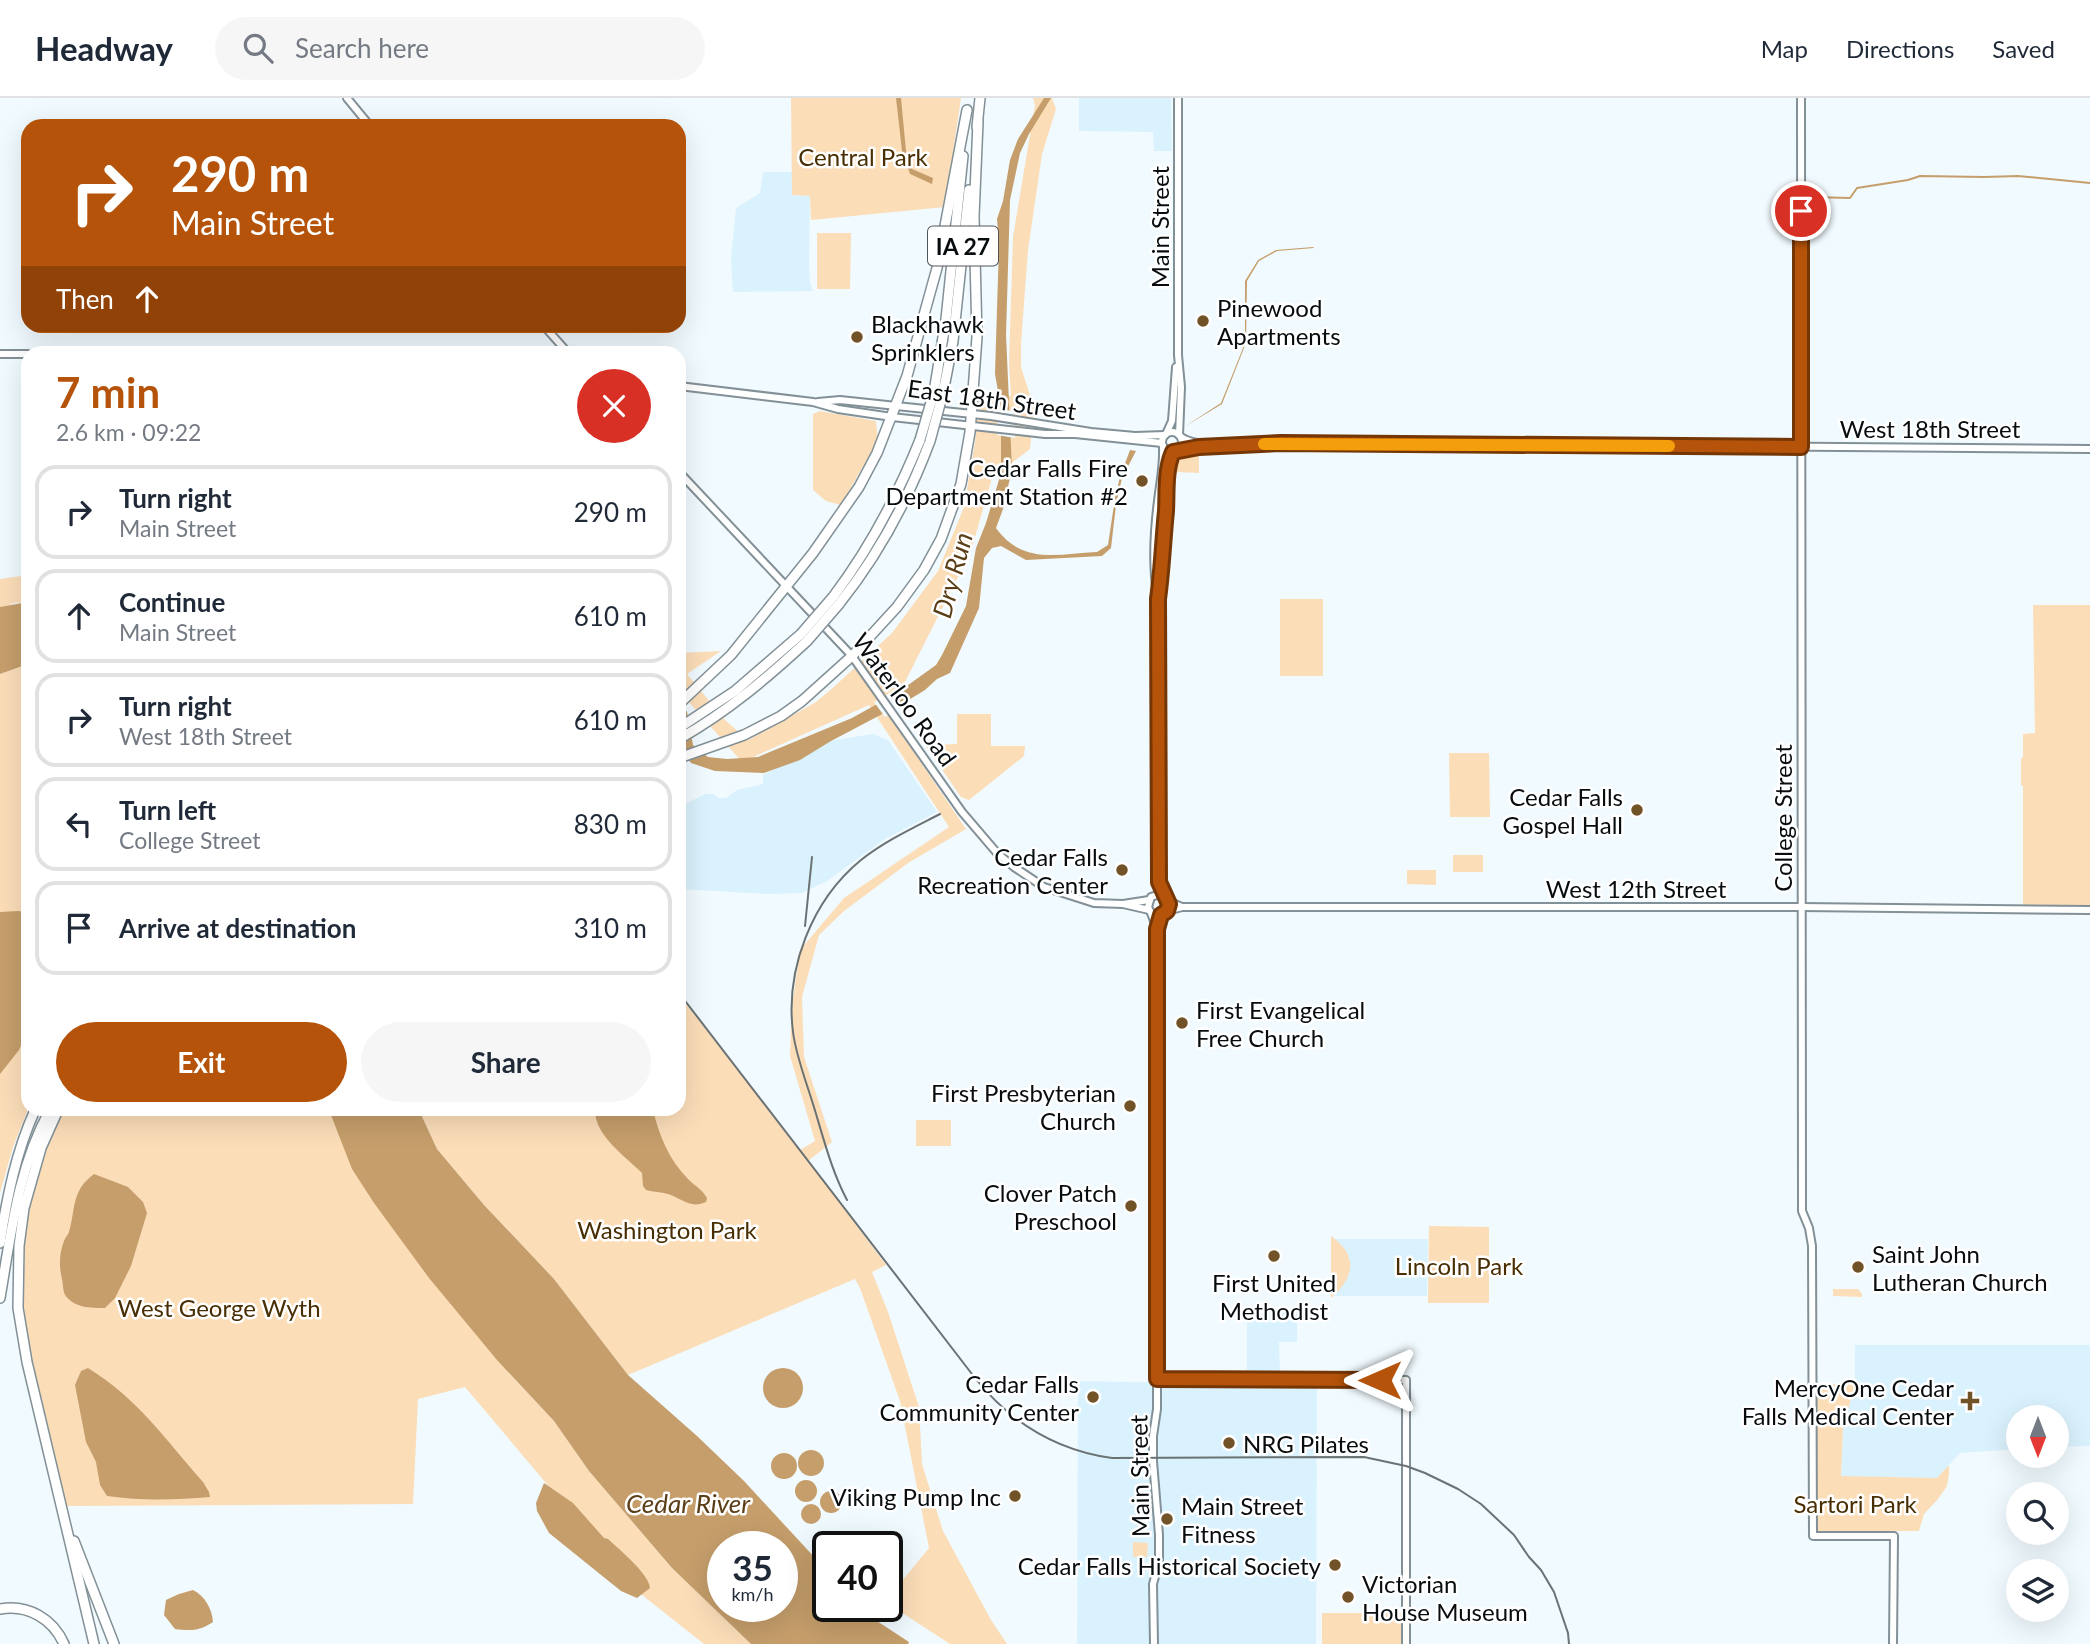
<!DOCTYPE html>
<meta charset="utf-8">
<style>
:root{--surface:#fff;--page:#f6f6f7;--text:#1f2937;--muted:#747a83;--line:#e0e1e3;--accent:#b45309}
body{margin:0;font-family:Lato,sans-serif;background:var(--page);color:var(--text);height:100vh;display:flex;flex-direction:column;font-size:26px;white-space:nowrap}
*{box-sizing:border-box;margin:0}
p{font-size:23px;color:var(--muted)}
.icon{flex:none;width:38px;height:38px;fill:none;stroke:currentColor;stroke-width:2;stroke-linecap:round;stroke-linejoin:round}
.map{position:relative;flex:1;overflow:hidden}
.details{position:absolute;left:21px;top:248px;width:665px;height:770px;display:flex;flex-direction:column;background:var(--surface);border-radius:21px;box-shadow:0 7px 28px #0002}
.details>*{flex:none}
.hud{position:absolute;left:21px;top:21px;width:665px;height:214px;border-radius:21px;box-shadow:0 7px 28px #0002;background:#b45309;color:#fff;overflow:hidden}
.needle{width:46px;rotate:180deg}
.fabs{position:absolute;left:2006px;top:1307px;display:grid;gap:14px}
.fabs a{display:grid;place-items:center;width:63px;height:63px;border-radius:50%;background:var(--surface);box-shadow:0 7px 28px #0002;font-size:35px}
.speed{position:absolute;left:707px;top:1433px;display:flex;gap:14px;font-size:35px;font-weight:700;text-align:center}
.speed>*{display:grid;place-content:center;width:91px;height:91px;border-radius:50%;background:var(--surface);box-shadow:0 7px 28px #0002;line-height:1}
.speed small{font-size:18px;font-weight:400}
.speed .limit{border:4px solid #111;border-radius:10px;background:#fff;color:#111}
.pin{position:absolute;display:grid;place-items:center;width:60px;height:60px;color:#fff;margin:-30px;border:4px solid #fff;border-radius:50%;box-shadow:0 2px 7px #0007}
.me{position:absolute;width:77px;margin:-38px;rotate:270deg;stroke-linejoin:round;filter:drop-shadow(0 0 5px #0008)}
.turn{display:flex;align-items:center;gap:24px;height:147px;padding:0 35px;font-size:32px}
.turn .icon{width:91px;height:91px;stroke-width:2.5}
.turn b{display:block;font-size:49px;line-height:60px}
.then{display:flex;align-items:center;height:66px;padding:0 35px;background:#0003;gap:14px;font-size:26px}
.round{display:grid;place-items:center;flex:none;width:74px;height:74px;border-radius:37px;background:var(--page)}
.headline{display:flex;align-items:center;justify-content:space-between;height:119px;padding:0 35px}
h1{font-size:42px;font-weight:700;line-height:52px;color:var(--accent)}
.button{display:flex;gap:14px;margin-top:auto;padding:14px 35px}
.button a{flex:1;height:80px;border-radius:42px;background:var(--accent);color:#fff;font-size:28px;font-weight:700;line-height:80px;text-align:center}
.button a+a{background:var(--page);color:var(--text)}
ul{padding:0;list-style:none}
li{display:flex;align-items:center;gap:21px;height:94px;margin:0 14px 10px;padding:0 21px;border:4px solid var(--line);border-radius:21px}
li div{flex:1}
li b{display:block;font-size:26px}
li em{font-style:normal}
header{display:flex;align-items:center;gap:42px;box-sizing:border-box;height:98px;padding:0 35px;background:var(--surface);border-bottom:2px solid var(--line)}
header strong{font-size:33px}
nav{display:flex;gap:38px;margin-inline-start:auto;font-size:24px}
.search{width:490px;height:63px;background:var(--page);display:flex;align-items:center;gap:18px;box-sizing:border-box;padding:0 24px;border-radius:38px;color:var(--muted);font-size:26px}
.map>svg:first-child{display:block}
.built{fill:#daf2fd}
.green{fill:#fbddb8}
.water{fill:#c59e6b;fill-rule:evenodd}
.pier{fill:#f1fafe}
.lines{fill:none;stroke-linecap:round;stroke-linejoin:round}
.stream{stroke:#c59e6b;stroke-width:2}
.secondary-casing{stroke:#829097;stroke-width:10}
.highway-casing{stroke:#829097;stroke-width:12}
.secondary{stroke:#fff;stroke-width:6}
.highway{stroke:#fff;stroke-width:9}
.rail{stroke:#6b7274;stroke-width:2}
.highway-bridge-casing{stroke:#829097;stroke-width:12;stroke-linecap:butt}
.highway-bridge{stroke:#fff;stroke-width:9}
.route-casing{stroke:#753606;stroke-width:18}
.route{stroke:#b45309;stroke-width:12}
.slow{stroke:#f59e0b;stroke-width:12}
.poi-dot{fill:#725328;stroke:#fff;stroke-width:2.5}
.labels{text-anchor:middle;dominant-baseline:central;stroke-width:5;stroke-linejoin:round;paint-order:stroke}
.shield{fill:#fff;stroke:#515556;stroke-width:2}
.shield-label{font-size:23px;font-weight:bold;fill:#070c0e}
.park-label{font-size:24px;fill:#482e02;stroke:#fff}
.street-label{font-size:24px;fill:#070c0e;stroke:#fff}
.poi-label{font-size:24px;fill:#070c0e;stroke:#fff;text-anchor:end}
.water-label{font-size:26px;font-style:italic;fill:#5a3e17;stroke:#fff}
</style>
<header>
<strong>Headway</strong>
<div class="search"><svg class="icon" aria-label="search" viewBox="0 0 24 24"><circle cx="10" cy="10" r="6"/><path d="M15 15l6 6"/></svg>Search here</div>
<nav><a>Map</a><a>Directions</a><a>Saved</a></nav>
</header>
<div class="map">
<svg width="2090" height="1546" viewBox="0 0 2090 1546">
<rect width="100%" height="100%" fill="#f1fafe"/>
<!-- built -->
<g class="built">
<path d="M1079 0H1171L1172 53H1154L1153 34 1079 33Z"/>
<path d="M763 74H792V97L810 98 809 167 810 184 813 193 733 194 731 160 736 110 760 95Z"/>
<path d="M873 636 888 642 937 714 885 741 827 783 802 795 767 796 679 791V709L705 696H714L718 700H726L737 692 763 686V677L828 643Z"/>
<path d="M1334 1141H1428L1427 1198H1334Z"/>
<path d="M1247 1213H1297V1244H1279L1280 1276H1247Z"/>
<path d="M1855 1247H2090V1348L2056 1349V1320H2018V1351L1960 1355 1937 1380 1841 1379 1843 1330 1855 1286Z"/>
<path d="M1078 1283 1317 1288 1316 1546H1077Z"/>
</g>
<!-- green -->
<g class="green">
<path d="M791 0H961L945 109 811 122 810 98 792 97Z"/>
<path d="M1033 0H1052L1056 11 1042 56 1028 152 1021 246V269L1034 310 1030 351 992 380 971 453 903 588 879 603 966 731 908 765 844 813 819 837 802 899 804 959 832 1044 808 1063 886 1167 872 1174 888 1214 919 1309 922 1366 943 1433 991 1522 1007 1546H950L887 1505V1501L929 1450 900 1303 860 1190 855 1181 628 1277 554 1181 484 1107 437 1051 419 1012H679V897L800 1052 815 1043 790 958 792 909 800 852 844 800 949 729 869 607 742 664 679 593V555L721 553 687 576 725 622 748 642 816 604 836 587 892 535 938 473 964 409 975 344 979 295 1011 298 1009 265 1013 139 1035 7Z"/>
<rect x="1779" y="95" width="16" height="19"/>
<path d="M817 135H851L850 191H817Z"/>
<path d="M820 313 876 323 878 342 841 407 826 403 813 392V316Z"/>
<path d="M1178 354H1199V375L1176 374Z"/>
<path d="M28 477V504L14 505 0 511V481Z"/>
<rect x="1280" y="501" width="43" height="77"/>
<path d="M2033 507H2090V810H2023V688L2021 687V660L2023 659V636L2035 635Z"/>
<path d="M28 566V1011L13 1049 0 1095V576Z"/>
<path d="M957 616H991V648H1025L1024 658 969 702 961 699 925 647 957 646Z"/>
<path d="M1449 655H1489L1490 719H1450Z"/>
<rect x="1453" y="757" width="30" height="17"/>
<path d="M1407 772H1436V787L1407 786Z"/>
<path d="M58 1012H355L510 1276 554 1323 589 1373 672 1470 751 1546H704L637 1493 465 1289 418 1301 413 1406 64 1408 18 1210 19 1148 29 1090Z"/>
<rect x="916" y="1022" width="35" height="26"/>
<path d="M1429 1128 1489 1129V1205H1428Z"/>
<path d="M1331 1138C1358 1157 1355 1179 1331 1200Z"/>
<path d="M1833 1191H1858L1862 1196V1199L1833 1198Z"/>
<path d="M1816 1286H1855L1843 1330 1841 1378 1937 1380 1949 1367V1376L1947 1388 1938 1401 1924 1416 1919 1433H1816Z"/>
<path d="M1133 1444 1148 1445 1147 1459H1133Z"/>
<rect x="1322" y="1515" width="84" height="31"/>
</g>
<!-- water -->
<g class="water">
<path d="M896 0H901L906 53 912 71 933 80 932 86 910 76 902 53Z"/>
<path d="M1044 0H1051L1029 36 1020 55 1010 102 1006 237 1012 371 1003 411 996 430C1023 467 1057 456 1097 454L1108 447 1115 400 1120 379 1130 352 1136 353 1122 380 1116 407 1111 450 1102 458 1026 462 1001 448 992 450 984 460 979 510 950 575 937 581 925 592 907 603 831 643 800 662 764 675 715 673 691 665 680 648 679 602 687 614 693 647 708 659 727 661 758 659 852 620 897 595 936 567 942 557 966 508 976 450 986 425 1001 375V310L995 276 999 147 997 121 1003 103 1010 62 1018 41Z"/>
<path d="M1313 149 1314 150 1277 153 1259 163 1247 183 1246 245 1222 306 1184 329 1221 305 1245 245V183L1258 162 1276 152Z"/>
<path d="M28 504V566L0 576V509Z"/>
<path d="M18 813 28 814V931L19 952 0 976V814Z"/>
<path d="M329 1012H419L437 1051 484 1107 554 1181 628 1277 697 1338 744 1383 828 1474V1508L858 1509 860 1512 909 1544 908 1546H751L672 1470 589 1373 554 1323 497 1262 429 1180 374 1105 352 1071ZM723 1449H782V1508H723Z"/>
<path d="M595 1012H653C659 1037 669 1062 688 1081 695 1088 702 1091 707 1100L706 1104C690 1111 683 1101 668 1096 661 1094 653 1094 646 1092L643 1088 642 1075C624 1057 595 1038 595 1012Z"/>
<path d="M94 1076 128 1089 143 1104 147 1115 131 1168 115 1200 105 1210C91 1210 74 1210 65 1197 63 1193 63 1186 62 1181 59 1169 59 1156 64 1143 66 1138 67 1139 69 1134 76 1110 71 1093 94 1076Z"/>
<path d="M88 1270C138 1301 165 1341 203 1384L209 1394 210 1399C176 1402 141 1403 107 1398L100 1387 96 1364 86 1344 75 1287 81 1273Z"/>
<circle cx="783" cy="1290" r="20"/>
<circle cx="811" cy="1365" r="13"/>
<circle cx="784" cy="1368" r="13"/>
<circle cx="806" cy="1393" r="11"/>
<path d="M544 1385 573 1405 604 1440 608 1441C620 1452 649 1476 650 1490L637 1500 621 1493 549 1435 537 1413 536 1405Z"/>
<circle cx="831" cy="1404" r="11"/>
<circle cx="811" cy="1416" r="10"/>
<path d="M193 1492C205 1498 212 1511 213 1524 200 1533 190 1533 175 1531L164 1517 166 1502 179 1496Z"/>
</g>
<!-- pier -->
<g class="pier">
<path d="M998 311 1013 313 1015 340 997 337Z"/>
<path d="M892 594 903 609 885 619 874 604Z"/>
</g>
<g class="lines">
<!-- stream -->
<path class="stream" d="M1810 99 1850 100 1857 90 1908 82 1920 78 1984 79 2018 78 2090 85"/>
<defs>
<g id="secondary">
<path d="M347 0 370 28"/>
<path d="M1178 0V257L1181 289 1179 337"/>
<path d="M1801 0 1802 1113 1809 1130 1812 1148 1813 1438H1894L1893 1546"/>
<path d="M544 228 569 256"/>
<path d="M0 256H28"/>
<path d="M165 256H366"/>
<path d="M679 288 813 304 838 311 892 319 1045 336H1075L1162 345"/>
<path d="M818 304 840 302 991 318 1091 334 1135 338 1165 337"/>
<circle cx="1172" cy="344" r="10"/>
<path d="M1166 336 1172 323 1176 269"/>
<path d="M1181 339C1201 354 1285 345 1314 345L2090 351"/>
<path d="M1178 353 1202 349"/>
<path d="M679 374 852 558 962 714 997 755 1014 769 1044 789 1094 805 1123 806"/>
<path d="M1157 495C1152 464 1154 434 1158 403 1160 385 1164 367 1163 348"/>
<path d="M1159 784 1158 501 1162 477 1167 383 1173 354"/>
<path d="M1149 802 1123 806 1149 812"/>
<path d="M1182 809H1801L2090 812"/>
<path d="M1167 813 1182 809 1168 803"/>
<path d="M1151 815 1157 831C1158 827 1158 823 1160 819 1166 810 1176 805 1160 796L1151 799 1148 809 1151 815 1161 817"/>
<path d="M1157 1281 1406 1282V1546"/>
<path d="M1154 1546 1153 1486 1159 1464V1437L1153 1363V1338L1157 1311V831"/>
</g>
<g id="highway">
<path d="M977 29 980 0"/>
<path d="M934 294 946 221 963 58"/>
<path d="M943 295 953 243 969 92"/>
<path d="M833 499C870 450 897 399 920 342"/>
<path d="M839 506C879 456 908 402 930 343"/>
<path d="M679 606 731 557 813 455 859 389 877 355 907 278 937 170 967 12"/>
<path d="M679 630 735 593 801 536"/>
<path d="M679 641C727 614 767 580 807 543"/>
<path d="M679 660 744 637 781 618 802 603 852 558 897 509 924 472 941 441 961 386 970 334 977 239 974 118 978 24"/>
<path d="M58 1012 41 1050 24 1110 19 1148 18 1210 27 1264 94 1546"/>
<path d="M0 1145C7 1099 16 1054 35 1012"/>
<path d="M0 1200C11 1135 18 1070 50 1012"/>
<path d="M74 1443 114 1546"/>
<path d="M0 1511C28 1506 53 1521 64 1546"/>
</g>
</defs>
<!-- secondary casing -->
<use href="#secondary" class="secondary-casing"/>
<!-- highway casing -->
<use href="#highway" class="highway-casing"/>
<!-- secondary -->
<use href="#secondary" class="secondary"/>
<!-- highway -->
<use href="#highway" class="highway"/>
<!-- rail -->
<g class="rail">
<path d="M805 828 812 759"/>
<path d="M679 895 975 1280C1011 1325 1055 1352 1112 1360L1364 1359 1406 1368 1425 1375 1458 1391 1481 1406 1514 1437 1529 1459 1541 1472 1554 1494 1568 1535 1569 1546"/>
<path d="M847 1102C831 1072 823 1038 813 1006 806 983 796 958 793 934 785 871 812 802 861 762 885 743 913 730 940 716"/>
</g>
<defs>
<g id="highway-bridge">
<path d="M920 342 934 294"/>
<path d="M930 343 943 295"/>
<path d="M801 536 833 499"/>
<path d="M807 543 839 506"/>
</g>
</defs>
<!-- highway-bridge casing -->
<use href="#highway-bridge" class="highway-bridge-casing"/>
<!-- highway-bridge -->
<use href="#highway-bridge" class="highway-bridge"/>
</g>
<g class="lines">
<defs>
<path id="route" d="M1380 1282 1157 1281V831L1161 817 1167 813 1169 806 1159 784 1158 501C1162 472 1163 443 1166 413 1167 394 1165 372 1173 354L1199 349 1281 345 1801 349V113"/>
</defs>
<!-- route casing -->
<use href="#route" class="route-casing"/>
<!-- route -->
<use href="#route" class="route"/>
<!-- slow -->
<path class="slow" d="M1264 346 1669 348"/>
</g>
<!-- markers -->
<g class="poi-dot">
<circle cx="1203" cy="223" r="7"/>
<circle cx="857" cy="239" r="7"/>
<circle cx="1142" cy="383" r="7"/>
<circle cx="1637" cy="712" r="7"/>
<circle cx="1122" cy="772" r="7"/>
<circle cx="1182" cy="925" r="7"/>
<circle cx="1130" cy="1008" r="7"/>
<circle cx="1131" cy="1108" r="7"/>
<circle cx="1274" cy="1158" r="7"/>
<circle cx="1858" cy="1169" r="7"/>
<circle cx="1093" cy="1299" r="7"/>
<path d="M1966.5 1292.5h7v7h7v7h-7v7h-7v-7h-7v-7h7z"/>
<circle cx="1229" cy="1345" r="7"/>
<circle cx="1015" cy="1398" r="7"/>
<circle cx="1167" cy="1421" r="7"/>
<circle cx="1335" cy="1467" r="7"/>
<circle cx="1348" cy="1499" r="7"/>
</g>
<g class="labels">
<!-- shield labels -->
<rect class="shield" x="928" y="128.5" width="70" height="39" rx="5"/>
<g class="shield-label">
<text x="963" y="148">IA 27</text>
</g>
<!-- park labels -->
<g class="park-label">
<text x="863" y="58">Central Park</text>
<text x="667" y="1131">Washington Park</text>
<text x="1459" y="1167">Lincoln Park</text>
<text x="219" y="1209">West George Wyth</text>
<text x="1855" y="1405">Sartori Park</text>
</g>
<!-- street labels -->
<g class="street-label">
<text transform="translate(1159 129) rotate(-90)">Main Street</text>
<text transform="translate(992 301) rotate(8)">East 18th Street</text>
<text x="1930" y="330">West 18th Street</text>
<text transform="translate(905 601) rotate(54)">Waterloo Road</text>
<text transform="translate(1782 720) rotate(-90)">College Street</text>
<text x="1636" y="790">West 12th Street</text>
<text transform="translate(1139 1378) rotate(-91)">Main Street</text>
</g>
<!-- poi labels -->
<g class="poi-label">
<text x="1217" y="209" text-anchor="start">Pinewood<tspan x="1217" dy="28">Apartments</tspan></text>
<text x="871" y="225" text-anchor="start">Blackhawk<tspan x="871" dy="28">Sprinklers</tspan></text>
<text x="1128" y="369">Cedar Falls Fire<tspan x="1128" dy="28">Department Station #2</tspan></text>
<text x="1623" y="698">Cedar Falls<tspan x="1623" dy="28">Gospel Hall</tspan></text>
<text x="1108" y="758">Cedar Falls<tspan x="1108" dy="28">Recreation Center</tspan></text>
<text x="1196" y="911" text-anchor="start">First Evangelical<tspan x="1196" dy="28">Free Church</tspan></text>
<text x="1116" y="994">First Presbyterian<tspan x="1116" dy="28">Church</tspan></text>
<text x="1117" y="1094">Clover Patch<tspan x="1117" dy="28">Preschool</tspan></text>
<text x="1872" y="1155" text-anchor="start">Saint John<tspan x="1872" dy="28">Lutheran Church</tspan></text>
<text x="1274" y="1184" text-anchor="middle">First United<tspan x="1274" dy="28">Methodist</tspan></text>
<text x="1079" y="1285">Cedar Falls<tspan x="1079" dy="28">Community Center</tspan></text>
<text x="1954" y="1289">MercyOne Cedar<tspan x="1954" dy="28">Falls Medical Center</tspan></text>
<text x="1243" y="1345" text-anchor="start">NRG Pilates</text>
<text x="1001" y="1398">Viking Pump Inc</text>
<text x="1181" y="1407" text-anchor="start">Main Street<tspan x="1181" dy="28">Fitness</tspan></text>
<text x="1321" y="1467">Cedar Falls Historical Society</text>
<text x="1362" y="1485" text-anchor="start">Victorian<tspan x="1362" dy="28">House Museum</tspan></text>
</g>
<!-- water labels -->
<g class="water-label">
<text transform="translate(952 477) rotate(-75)">Dry Run</text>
<text x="688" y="1405">Cedar River</text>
</g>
</g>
</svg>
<div class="fabs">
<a><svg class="needle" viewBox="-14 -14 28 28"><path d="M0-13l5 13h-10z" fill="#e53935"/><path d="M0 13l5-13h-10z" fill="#747a83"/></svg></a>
<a><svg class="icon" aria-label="search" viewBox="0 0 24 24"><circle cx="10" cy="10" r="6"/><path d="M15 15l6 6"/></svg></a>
<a><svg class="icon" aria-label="layers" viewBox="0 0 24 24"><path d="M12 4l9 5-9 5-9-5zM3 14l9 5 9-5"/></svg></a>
</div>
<div class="speed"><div>35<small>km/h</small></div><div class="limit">40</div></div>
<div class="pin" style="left:1801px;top:113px;background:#d93025"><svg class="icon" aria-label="arrive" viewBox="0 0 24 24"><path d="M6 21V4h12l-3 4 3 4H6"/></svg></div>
<svg class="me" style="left:1380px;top:1282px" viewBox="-20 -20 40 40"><path d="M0-17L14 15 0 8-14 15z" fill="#b45309" stroke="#fff" stroke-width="4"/></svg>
<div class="hud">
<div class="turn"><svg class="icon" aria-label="right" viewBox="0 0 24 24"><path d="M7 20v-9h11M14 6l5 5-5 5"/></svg><div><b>290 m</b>Main Street</div></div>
<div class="then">Then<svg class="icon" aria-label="ahead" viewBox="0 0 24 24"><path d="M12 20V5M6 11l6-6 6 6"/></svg></div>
</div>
<section class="details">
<div class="headline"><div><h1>7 min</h1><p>2.6 km · 09:22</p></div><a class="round" style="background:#d93025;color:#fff"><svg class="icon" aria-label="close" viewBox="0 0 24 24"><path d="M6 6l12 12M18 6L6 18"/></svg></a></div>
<ul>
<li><svg class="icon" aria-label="right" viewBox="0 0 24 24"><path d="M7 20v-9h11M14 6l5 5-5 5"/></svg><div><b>Turn right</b><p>Main Street</p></div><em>290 m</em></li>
<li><svg class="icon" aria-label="ahead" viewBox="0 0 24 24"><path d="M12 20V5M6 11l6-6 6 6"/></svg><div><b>Continue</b><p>Main Street</p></div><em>610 m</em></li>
<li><svg class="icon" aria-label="right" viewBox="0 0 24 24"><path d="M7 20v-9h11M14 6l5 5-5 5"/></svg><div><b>Turn right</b><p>West 18th Street</p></div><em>610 m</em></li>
<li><svg class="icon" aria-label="left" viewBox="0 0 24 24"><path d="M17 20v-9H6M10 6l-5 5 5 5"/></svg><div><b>Turn left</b><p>College Street</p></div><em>830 m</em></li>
<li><svg class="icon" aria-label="arrive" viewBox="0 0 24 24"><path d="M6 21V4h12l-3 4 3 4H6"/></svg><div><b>Arrive at destination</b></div><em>310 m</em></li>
</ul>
<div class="button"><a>Exit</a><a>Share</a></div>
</section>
</div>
